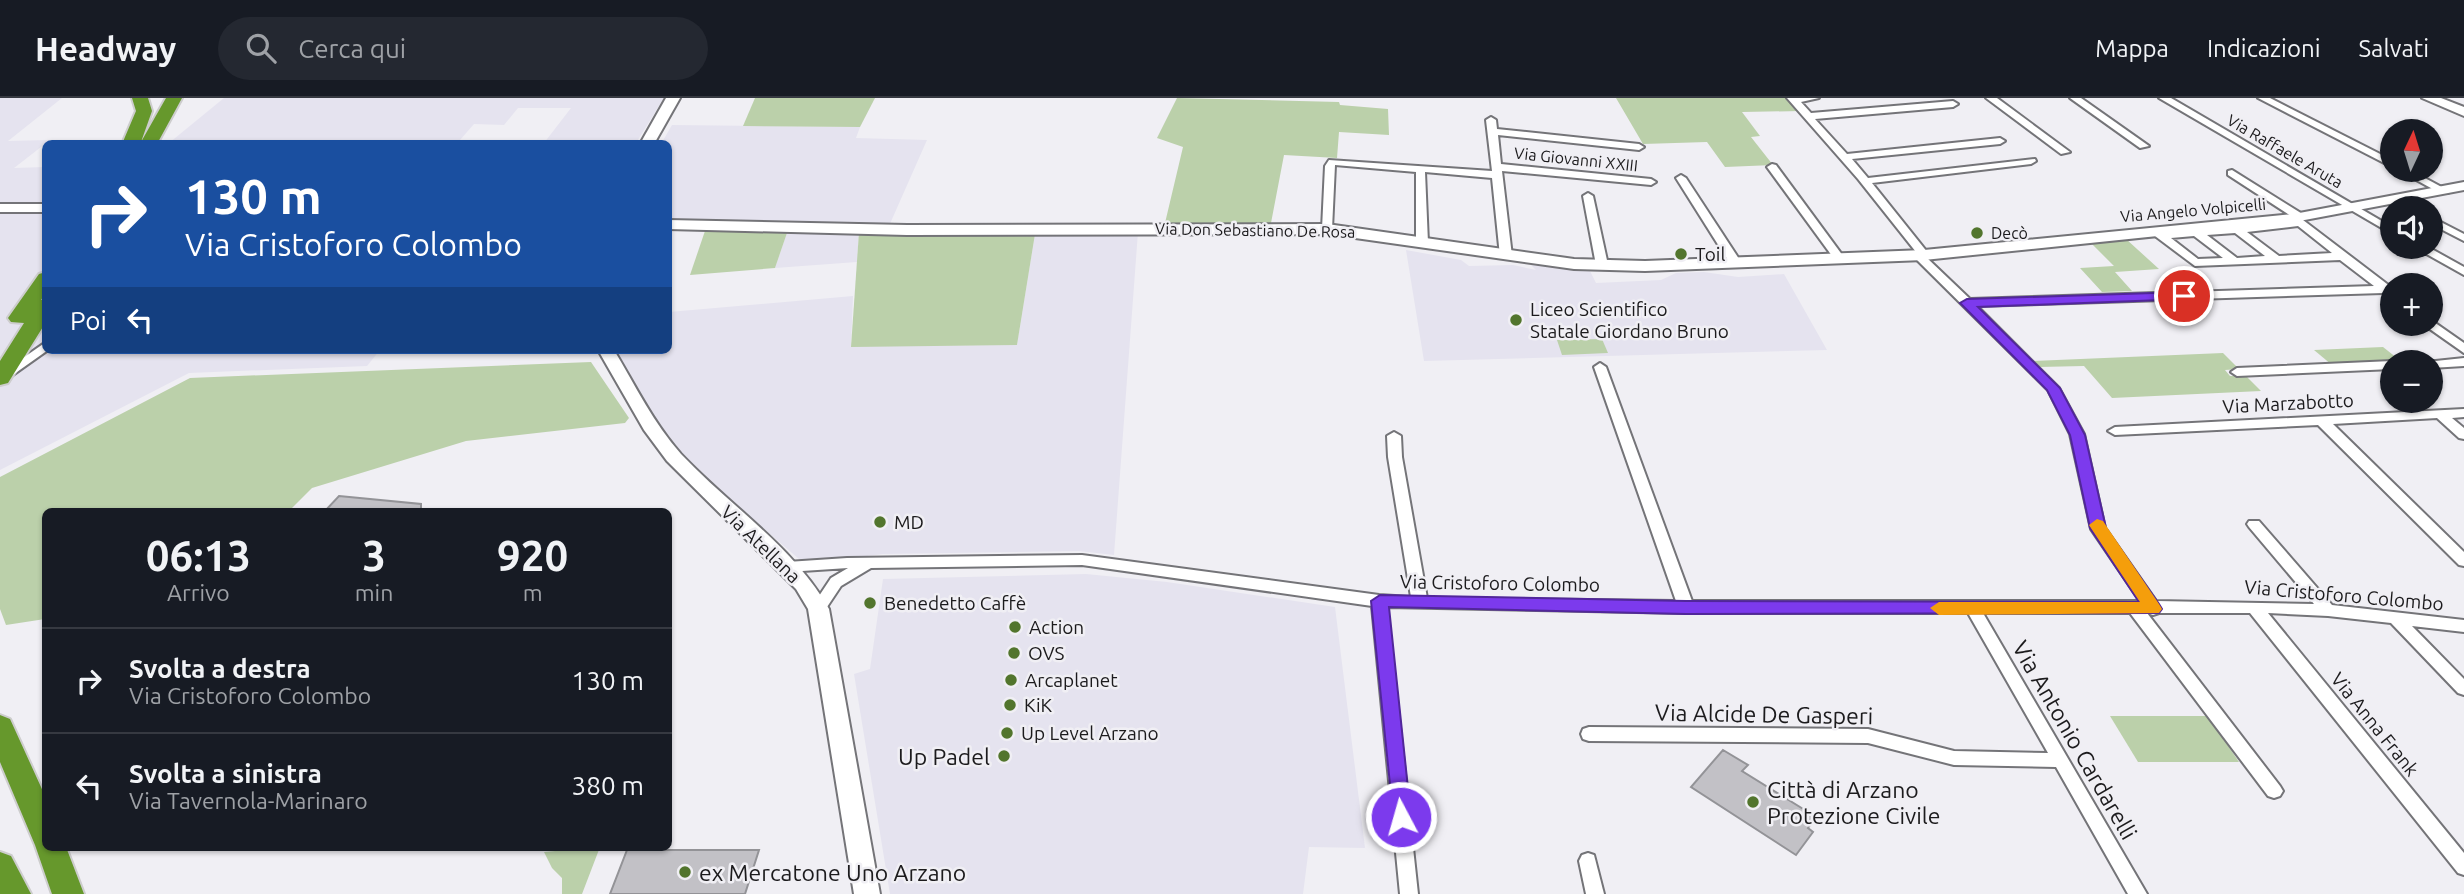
<!DOCTYPE html>
<html lang="it">
<meta charset="utf-8">
<style>
:root{--surface:#171b24;--page:#242831;--text:#f1f3f6;--muted:#9ea1a6;--line:#363941}
body{margin:0;font-family:Ubuntu,sans-serif;background:var(--page);color:var(--text);height:100vh;display:flex;flex-direction:column;font-size:26px;white-space:nowrap}
*{box-sizing:border-box;margin:0}
p{font-size:23px;color:var(--muted)}
.icon{flex:none;width:38px;height:38px;fill:none;stroke:currentColor;stroke-width:2;stroke-linecap:round;stroke-linejoin:round}
.map{position:relative;flex:1;overflow:hidden}
.sheet{position:absolute;left:42px;top:410px;width:630px;height:343px;display:flex;flex-direction:column;background:var(--surface);border-radius:10px;box-shadow:0 2px 5px #0004}
.sheet>*{flex:none}
.guide{position:absolute;left:42px;top:42px;width:630px;height:214px;border-radius:10px;box-shadow:0 2px 5px #0004;background:#1a4fa0;color:#fff;overflow:hidden}
.needle{width:46px;rotate:4deg}
.tools{position:absolute;left:2380px;top:21px;display:grid;gap:14px}
.tools a{display:grid;place-items:center;width:63px;height:63px;border-radius:50%;background:var(--surface);box-shadow:0 2px 5px #0004;font-size:35px}
.pin{position:absolute;display:grid;place-items:center;width:60px;height:60px;color:#fff;margin:-30px;border:4px solid #fff;border-radius:50%;box-shadow:0 2px 7px #0007}
.me{position:absolute;width:77px;margin:-38px;rotate:354deg;stroke-linejoin:round;filter:drop-shadow(0 0 5px #0008)}
.turn{display:flex;align-items:center;gap:24px;height:147px;padding:0 28px;font-size:32px}
.turn .icon{width:91px;height:91px;stroke-width:2.5}
.turn b{display:block;font-size:49px;line-height:60px}
.then{display:flex;align-items:center;height:66px;padding:0 28px;background:#0003;gap:14px;font-size:26px}
.eta{display:flex;justify-content:space-evenly;align-items:center;height:119px;text-align:center}
.eta b{font-size:42px;font-weight:600;line-height:49px}
ul{padding:0;list-style:none}
li{display:flex;align-items:center;gap:21px;height:105px;padding:0 28px;border-top:2px solid var(--line)}
li div{flex:1}
li b{display:block;font-size:26px}
li em{font-style:normal}
header{display:flex;align-items:center;gap:42px;box-sizing:border-box;height:98px;padding:0 35px;background:var(--surface);border-bottom:2px solid var(--line)}
header strong{font-size:33px}
nav{display:flex;gap:38px;margin-inline-start:auto;font-size:24px}
.search{width:490px;height:63px;background:var(--page);display:flex;align-items:center;gap:18px;box-sizing:border-box;padding:0 24px;border-radius:38px;color:var(--muted);font-size:26px}
.map>svg:first-child{display:block}
.built{fill:#e5e3ef}
.green{fill:#bbd0aa}
.building{fill:#c2c1c6;stroke:#939397;stroke-width:2}
.lines{fill:none;stroke-linecap:round;stroke-linejoin:round}
.street-casing{stroke:#747478;stroke-width:4}
.secondary-casing{stroke:#747478;stroke-width:4}
.highway-casing{stroke:#cdcdcd;stroke-width:4}
.street{fill:#fff;fill-rule:evenodd}
.secondary{fill:#fff;fill-rule:evenodd}
.highway{fill:#66982c;fill-rule:evenodd}
.route{fill:#7c3aed;stroke:#51269a;stroke-width:2}
.slow{fill:#f59e0b}
.poi-dot{fill:#52752d;stroke:#f0eff4;stroke-width:2.5}
.labels{text-anchor:middle;dominant-baseline:central;stroke-width:5;stroke-linejoin:round;paint-order:stroke}
.far-street-label{font-size:16px;fill:#1c1b1d;stroke:#f0eff4}
.far-poi-label{font-size:16px;fill:#1c1b1d;stroke:#f0eff4;text-anchor:start}
.poi-label{font-size:19px;fill:#1c1b1d;stroke:#f0eff4;text-anchor:start}
.street-label{font-size:19px;fill:#1c1b1d;stroke:#f0eff4}
.near-street-label{font-size:23px;fill:#1c1b1d;stroke:#f0eff4}
.near-poi-label{font-size:23px;fill:#1c1b1d;stroke:#f0eff4;text-anchor:start}
</style>
<header>
<strong>Headway</strong>
<div class="search"><svg class="icon" aria-label="search" viewBox="0 0 24 24"><circle cx="10" cy="10" r="6"/><path d="M15 15l6 6"/></svg>Cerca qui</div>
<nav><a>Mappa</a><a>Indicazioni</a><a>Salvati</a></nav>
</header>
<div class="map">
<svg width="2464" height="796" viewBox="0 0 2464 796">
<rect width="100%" height="100%" fill="#f0eff4"/>
<!-- built -->
<g class="built">
<path d="M0 0H62L8 43 50 42 14 70 45 69V105L0 104Z"/>
<path d="M224 0H664L636 45H544L571 10H518L504 27 474 26 460 42 463 45H169Z"/>
<path d="M672 27 860 29 856 40 927 42 889 128 669 123 668 46H661Z"/>
<path d="M0 114H45L46 252H380L367 268 189 275 0 372Z"/>
<path d="M788 132 859 134 857 164 775 170Z"/>
<path d="M1138 134 1114 457 1079 453 883 456 812 465 799 461 702 378 662 332 614 252H668L669 214 853 198 851 248 1017 247 1035 136Z"/>
<path d="M1406 152 1461 162 1469 168 1513 167 1536 172 1531 167 1590 173 1596 185 1661 182 1676 175 1704 174 1738 179 1784 176 1827 252 1424 263Z"/>
<path d="M1086 476 1167 484 1335 509 1365 750 1309 749 1303 796H890L854 576 870 571 883 481Z"/>
</g>
<!-- green -->
<g class="green">
<path d="M755 0H875L860 29 743 28Z"/>
<path d="M1177 0 1339 4 1340 7 1388 11 1389 37 1339 34 1337 60 1284 57 1271 125H1165L1183 49 1157 40Z"/>
<path d="M1616 0H1790L1801 13 1742 14 1760 38 1751 39 1773 67 1725 69 1707 44 1643 46Z"/>
<path d="M706 130 788 132 775 170 690 177Z"/>
<path d="M859 134 1035 136 1017 247 851 249Z"/>
<path d="M2126 141 2159 171 2115 174 2132 193 2102 194 2080 170 2114 168 2090 144Z"/>
<path d="M1602 241 1608 255 1562 257 1557 242Z"/>
<path d="M2383 249 2402 264 2332 267 2314 252Z"/>
<path d="M2223 255 2239 271 2225 272 2230 278 2245 277 2261 293 2112 300 2084 268 2039 269 2033 263Z"/>
<path d="M591 264 629 320 625 325 466 343 312 390 289 413H46L45 521 6 527 0 511V379L190 280Z"/>
<path d="M2110 618H2208L2239 664H2138Z"/>
<path d="M600 749 582 796H562V780L552 770 544 754Z"/>
</g>
<!-- building -->
<g class="building">
<path d="M339 398 421 406V413H325Z"/>
<path d="M1723 652 1748 667 1742 673 1816 719 1808 730 1813 734 1796 757 1691 689Z"/>
<path d="M627 752H759L745 796H610Z"/>
</g>
<g class="lines">
<defs>
<g id="street">
<path d="M1787 0H1819L1801 4 1811 15 1953 3 1958 6 1953 9 1815 21 1847 56 2000 40 2005 43 2000 46 1852 61 1868 80 2035 61 2036 63 2031 66 1872 85 1928 155 1930 157 1927 160 1970 201 2374 188 2340 162 2195 168 2151 135V131L2155 130 2164 134 2291 123 2289 120 2291 118 2228 77V73L2232 72 2304 117 2305 119 2303 122 2391 189 2392 195H2383L1977 208 2059 290 2084 336 2105 430 2156 503 2314 506 2249 429 2247 426 2249 423H2259L2332 507 2464 522V534L2412 528 2464 581V597L2458 595 2391 525 2328 518 2268 515 2464 755V777L2458 775 2250 515H2159L2153 517 2147 515 2280 688 2283 693 2280 698 2274 700 2268 698 2130 515H1983L2147 796H2128L2056 669 1954 667 1868 645 1589 643 1583 641 1581 636 1583 631 1589 629 1868 631 1954 653 2048 655 1968 515H1686L1387 509 1418 796H1400L1372 508 1082 467 871 470 841 488 823 515H813L810 511 813 507 831 480 848 470 787 474 782 473 780 469 782 465 787 464 847 460 1082 457 1379 497 1411 499 1388 359 1387 338 1394 334 1401 338 1402 359 1427 500 1676 503 1594 269 1600 265 1606 269 1692 503H2140L2091 431 2070 336 2048 292 1914 159 1912 157 1916 154 1858 81ZM2298 128 2332 155 2279 158 2247 134ZM2235 135 2265 158 2237 160 2207 137ZM2194 138 2223 160 2198 161 2171 140Z"/>
<path d="M1986 0H1997L2070 54 2061 56Z"/>
<path d="M2070 0H2081L2149 48 2140 50Z"/>
<path d="M2159 0H2171L2392 129V136Z"/>
<path d="M2258 0H2270L2392 62V69Z"/>
<path d="M1491 19 1496 22 1497 31 1639 46 1644 49 1639 52 1498 37 1501 66 1651 81 1656 84 1651 87 1502 73 1512 158 1506 161 1500 158 1492 80 1425 74 1428 145 1422 148 1416 145V74L1335 67 1332 131 1327 134 1322 131 1325 68 1329 62 1492 73 1486 22Z"/>
<path d="M1772 66 1776 67 1843 158V162H1835L1767 69Z"/>
<path d="M2398 72H2410L2449 93 2448 95H2440Z"/>
<path d="M1681 77 1686 80 1741 164 1739 166H1731L1729 164 1676 80Z"/>
<path d="M1588 95 1593 98 1608 167 1602 170 1596 167 1583 98Z"/>
<path d="M2396 100 2413 108 2414 110C2405 111 2397 110 2391 103Z"/>
<path d="M2431 119 2464 136V143L2431 126Z"/>
<path d="M2414 149H2428L2464 169V177Z"/>
<path d="M2431 222 2464 245V255L2427 229 2425 226H2431Z"/>
<path d="M46 244V252H48L0 286V276Z"/>
<path d="M2464 260V268L2431 270V264H2426Z"/>
<path d="M2392 263 2396 264H2392V271L2237 278 2231 274 2237 270Z"/>
<path d="M2464 311V319L2452 320 2464 330V341L2459 340 2437 320 2333 326 2464 454V468L2459 467 2318 327 2115 337 2108 333 2115 329Z"/>
<path d="M1588 755 1594 757 1604 796H1586L1579 763 1582 757Z"/>
</g>
<g id="secondary">
<path d="M666 0H680L654 46H640Z"/>
<path d="M2422 0H2441L2464 9V18Z"/>
<path d="M2464 84V92L2294 124 1924 162 1645 173 1574 171 1327 136 907 137 668 131V122L907 127 1327 126 1574 161 1645 163 1924 152 2294 116Z"/>
<rect x="0" y="106" width="46" height="8"/>
<path d="M598 252H614C635 287 654 326 681 356 729 407 794 449 829 511L880 796H854L808 511 796 491 667 363 644 332Z"/>
</g>
<g id="highway">
<path d="M132 0H148L152 13 141 44 166 0H182L157 46H122L136 13Z"/>
<path d="M46 174V195L41 202 46 201V224L8 285 0 287V263L24 225 11 224 8 220 39 176Z"/>
<path d="M0 617 10 621 46 700V749H66L84 796H52L35 747 0 664Z"/>
<path d="M0 754 11 758 31 796H0Z"/>
</g>
</defs>
<!-- street casing -->
<use href="#street" class="street-casing"/>
<!-- secondary casing -->
<use href="#secondary" class="secondary-casing"/>
<!-- highway casing -->
<use href="#highway" class="highway-casing"/>
<!-- street -->
<use href="#street" class="street"/>
<!-- secondary -->
<use href="#secondary" class="secondary"/>
<!-- highway -->
<use href="#highway" class="highway"/>
</g>
<!-- route -->
<path class="route" d="M2184 194 2188 195V201L1978 209 2060 290 2085 337 2106 430 2159 506 2162 511 2159 515 1686 516 1389 509 1411 719 1408 725 1401 728 1394 725 1371 503 1380 497 1686 503 2139 504 2090 430 2070 337 2047 292 1960 205 1967 201Z"/>
<!-- slow -->
<path class="slow" d="M2097 421 2103 423 2159 506 2162 511 2159 515 1939 517 1930 510 1939 504H2140L2089 427Z"/>
<!-- markers -->
<g class="poi-dot">
<circle cx="1977" cy="135" r="7"/>
<circle cx="1681" cy="156" r="7"/>
<circle cx="1516" cy="222" r="7"/>
<circle cx="880" cy="424" r="7"/>
<circle cx="870" cy="505" r="7"/>
<circle cx="1015" cy="529" r="7"/>
<circle cx="1014" cy="555" r="7"/>
<circle cx="1011" cy="582" r="7"/>
<circle cx="1010" cy="607" r="7"/>
<circle cx="1007" cy="635" r="7"/>
<circle cx="1004" cy="658" r="7"/>
<circle cx="1753" cy="704" r="7"/>
<circle cx="685" cy="774" r="7"/>
</g>
<g class="labels">
<!-- far-street labels -->
<g class="far-street-label">
<text transform="translate(2285 53) rotate(30)">Via Raffaele Aruta</text>
<text transform="translate(1576 61) rotate(6)">Via Giovanni XXIII</text>
<text transform="translate(2193 112) rotate(-5)">Via Angelo Volpicelli</text>
<text transform="translate(1255 132) rotate(1)">Via Don Sebastiano De Rosa</text>
</g>
<!-- far-poi labels -->
<g class="far-poi-label">
<text x="1991" y="135">Decò</text>
</g>
<!-- poi labels -->
<g class="poi-label">
<text x="1695" y="156">Toil</text>
<text x="1530" y="211">Liceo Scientifico<tspan x="1530" dy="22">Statale Giordano Bruno</tspan></text>
<text x="894" y="424">MD</text>
<text x="884" y="505">Benedetto Caffè</text>
<text x="1029" y="529">Action</text>
<text x="1028" y="555">OVS</text>
<text x="1025" y="582">Arcaplanet</text>
<text x="1024" y="607">KiK</text>
<text x="1021" y="635">Up Level Arzano</text>
</g>
<!-- street labels -->
<g class="street-label">
<text transform="translate(2288 305) rotate(-3)">Via Marzabotto</text>
<text transform="translate(761 446) rotate(44)">Via Atellana</text>
<text transform="translate(1500 485) rotate(1)">Via Cristoforo Colombo</text>
<text transform="translate(2344 497) rotate(5)">Via Cristoforo Colombo</text>
<text transform="translate(2375 626) rotate(51)">Via Anna Frank</text>
</g>
<!-- near-street labels -->
<g class="near-street-label">
<text transform="translate(1764 616) rotate(1)">Via Alcide De Gasperi</text>
<text transform="translate(2075 642) rotate(60)">Via Antonio Cardarelli</text>
</g>
<!-- near-poi labels -->
<g class="near-poi-label">
<text x="990" y="658" text-anchor="end">Up Padel</text>
<text x="1767" y="691">Città di Arzano<tspan x="1767" dy="26">Protezione Civile</tspan></text>
<text x="699" y="774">ex Mercatone Uno Arzano</text>
</g>
</g>
</svg>
<div class="tools">
<a><svg class="needle" viewBox="-14 -14 28 28"><path d="M0-13l5 13h-10z" fill="#e53935"/><path d="M0 13l5-13h-10z" fill="#9ea1a6"/></svg></a>
<a><svg class="icon" aria-label="sound" viewBox="0 0 24 24"><path d="M4 9h4l5-4v14l-5-4H4zM17 9q2 3 0 6"/></svg></a>
<a>+</a>
<a>−</a>
</div>
<div class="pin" style="left:2184px;top:198px;background:#d93025"><svg class="icon" aria-label="arrive" viewBox="0 0 24 24"><path d="M6 21V4h12l-3 4 3 4H6"/></svg></div>
<svg class="me" style="left:1401px;top:719px" viewBox="-20 -20 40 40"><circle r="17" fill="#7c3aed" stroke="#fff" stroke-width="3"/><path d="M0-11L8 9 0 5-8 9z" fill="#fff"/></svg>
<div class="guide">
<div class="turn"><svg class="icon" aria-label="right" viewBox="0 0 24 24"><path d="M7 20v-9h11M14 6l5 5-5 5"/></svg><div><b>130 m</b>Via Cristoforo Colombo</div></div>
<div class="then">Poi<svg class="icon" aria-label="left" viewBox="0 0 24 24"><path d="M17 20v-9H6M10 6l-5 5 5 5"/></svg></div>
</div>
<section class="sheet">
<div class="eta">
<div><b>06:13</b><p>Arrivo</p></div>
<div><b>3</b><p>min</p></div>
<div><b>920</b><p>m</p></div>
</div>
<ul>
<li><svg class="icon" aria-label="right" viewBox="0 0 24 24"><path d="M7 20v-9h11M14 6l5 5-5 5"/></svg><div><b>Svolta a destra</b><p>Via Cristoforo Colombo</p></div><em>130 m</em></li>
<li><svg class="icon" aria-label="left" viewBox="0 0 24 24"><path d="M17 20v-9H6M10 6l-5 5 5 5"/></svg><div><b>Svolta a sinistra</b><p>Via Tavernola-Marinaro</p></div><em>380 m</em></li>
</ul>
</section>
</div>
